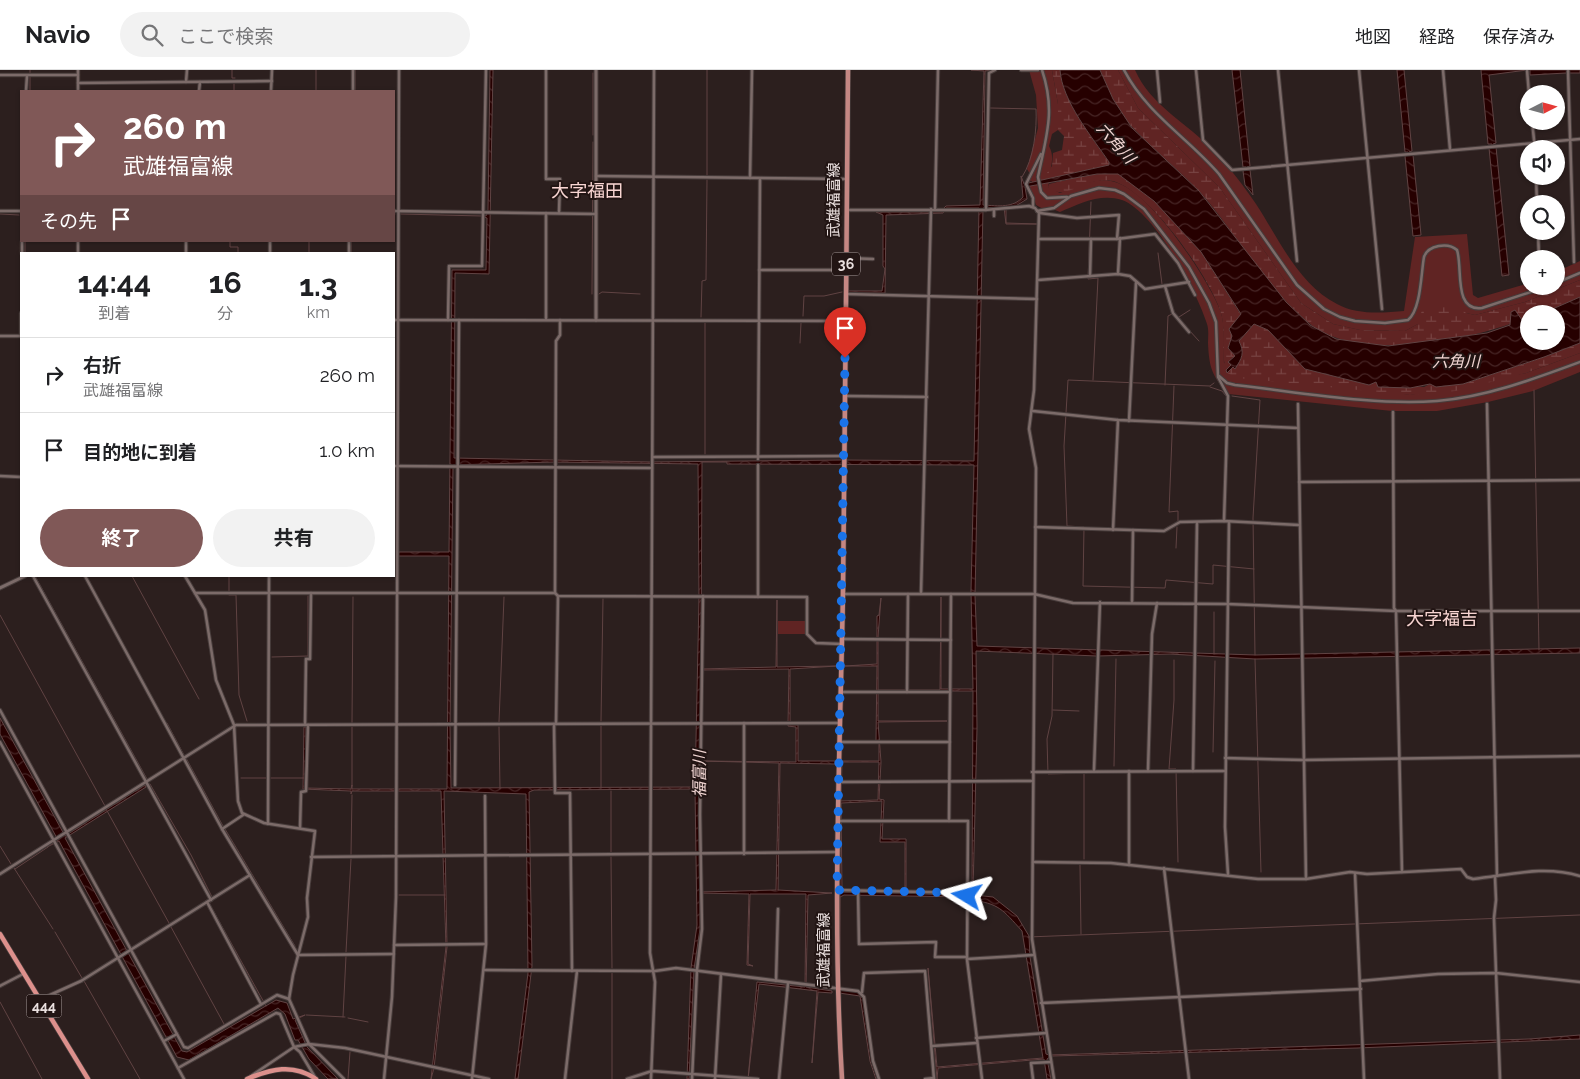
<!DOCTYPE html>
<html lang="ja">
<meta charset="utf-8">
<style>
:root{--surface:#fff;--page:#f2f2f2;--text:#202124;--muted:#757577;--line:#e0e0e0;--accent:#805857}
body{margin:0;font-family:Raleway,"Noto Sans JP",sans-serif;background:var(--page);color:var(--text);height:100vh;display:flex;flex-direction:column;font-size:19px;white-space:nowrap}
*{box-sizing:border-box;margin:0}
p{font-size:16px;color:var(--muted)}
.icon{flex:none;width:28px;height:28px;fill:none;stroke:currentColor;stroke-width:2;stroke-linecap:round;stroke-linejoin:round}
.map{position:relative;flex:1;overflow:hidden}
.side{position:absolute;left:20px;top:182px;width:375px;height:325px;display:flex;flex-direction:column;background:var(--surface);border-radius:0px;box-shadow:0 1px 4px #0004}
.side>*{flex:none}
.hud{position:absolute;left:20px;top:20px;width:375px;height:152px;border-radius:0px;box-shadow:0 1px 4px #0004;background:#805857;color:#fff;overflow:hidden}
.needle{width:32px;rotate:84deg}
.controls{position:absolute;left:1520px;top:15px;display:grid;gap:10px}
.controls a{display:grid;place-items:center;width:45px;height:45px;border-radius:50%;background:var(--surface);box-shadow:0 1px 4px #0004;font-size:25px}
.pin{position:absolute;display:grid;place-items:center;width:42px;height:42px;color:#fff;margin:-51px -21px;border-radius:50% 50% 50% 0;rotate:-45deg;box-shadow:0 0 5px #0007}
.pin .icon{rotate:45deg}
.me{position:absolute;width:55px;margin:-28px;rotate:278deg;stroke-linejoin:round;filter:drop-shadow(0 0 4px #0008)}
.turn{display:flex;align-items:center;gap:18px;height:105px;padding:0 20px;font-size:22px}
.turn .icon{width:65px;height:65px;stroke-width:2.5}
.turn b{display:block;font-size:35px;line-height:42px}
.then{display:flex;align-items:center;height:48px;padding:0 20px;background:#0003;gap:10px;font-size:19px}
.eta{display:flex;justify-content:space-evenly;align-items:center;height:85px;text-align:center}
.eta b{font-size:30px;font-weight:700;line-height:35px}
.button{display:flex;gap:10px;margin-top:auto;padding:10px 20px}
.button a{flex:1;height:58px;border-radius:30px;background:var(--accent);color:#fff;font-size:20px;font-weight:700;line-height:58px;text-align:center}
.button a+a{background:var(--page);color:var(--text)}
ul{padding:0;list-style:none}
li{display:flex;align-items:center;gap:15px;height:75px;padding:0 20px;border-top:1px solid var(--line)}
li div{flex:1}
li b{display:block;font-size:19px}
li em{font-style:normal}
header{display:flex;align-items:center;gap:30px;box-sizing:border-box;height:70px;padding:0 25px;background:var(--surface);border-bottom:1px solid var(--line)}
header strong{font-size:24px}
nav{display:flex;gap:28px;margin-inline-start:auto;font-size:18px}
.search{width:350px;height:45px;background:var(--page);display:flex;align-items:center;gap:12px;box-sizing:border-box;padding:0 18px;border-radius:28px;color:var(--muted);font-size:19px}
.map>svg:first-child{display:block}
.green{fill:#602423}
.wetland{fill:url(#wetland-marsh)}
.water{fill:url(#water-waves);stroke:#604343;fill-rule:evenodd}
.lines{fill:none;stroke-linecap:round;stroke-linejoin:round}
.stream{stroke:#604343;stroke-width:1}
.minor-casing{stroke:#473c3b;stroke-width:4.5}
.tertiary-casing{stroke:#473c3b;stroke-width:5}
.primary-casing{stroke:#473c3b;stroke-width:6}
.trunk-casing{stroke:#473c3b;stroke-width:6}
.minor{stroke:#7c6b69;stroke-width:2.5}
.tertiary{stroke:#7c6b69;stroke-width:3}
.primary{stroke:#c58783;stroke-width:4.5}
.trunk{stroke:#dd908c;stroke-width:4.5}
.route{stroke:#1a73e8;stroke-width:9;stroke-dasharray:0 16.2}
.labels{text-anchor:middle;dominant-baseline:central;stroke-width:4;stroke-linejoin:round;paint-order:stroke}
.shield{fill:#221514;stroke:#ada2a1;stroke-width:1}
.shield-label{font-size:14px;font-weight:bold;fill:#e9dfde}
.street-label{font-size:15px;fill:#e9dfde;stroke:#221514}
.water-label{font-size:16px;font-style:italic;fill:#f2d6d3;stroke:#221514}
.quarter-label{font-size:18px;fill:#f8d5d2;stroke:#221514}
</style>
<header>
<strong>Navio</strong>
<div class="search"><svg class="icon" aria-label="search" viewBox="0 0 24 24"><circle cx="10" cy="10" r="6"/><path d="M15 15l6 6"/></svg>ここで検索</div>
<nav><a>地図</a><a>経路</a><a>保存済み</a></nav>
</header>
<div class="map">
<svg width="1580" height="1009" viewBox="0 0 1580 1009">
<defs>
<pattern id="wetland-marsh" width="20" height="14" patternUnits="userSpaceOnUse" patternTransform="scale(1.25)"><rect width="20" height="14" fill="#602423"/><path d="M1 5h8M5 5V1M11 12h8M15 12V8" fill="none" stroke="#774342"/></pattern>
<pattern id="water-waves" width="16" height="10" patternUnits="userSpaceOnUse" patternTransform="scale(1.25)"><rect width="16" height="10" fill="#260000"/><path d="M0 5q4-4 8 0t8 0" fill="none" stroke="#462525"/></pattern>
</defs>
<rect width="100%" height="100%" fill="#2c1f1e"/>
<!-- green -->
<g class="green">
<path d="M1029 0H1052L1058 34V60L1052 64 1049 76C1055 87 1051 98 1048 109L1037 112H1049L1048 117 1060 123C1077 117 1097 106 1115 112 1150 121 1207 207 1220 240 1226 256 1223 276 1224 293L1410 325 1526 303 1580 283V302L1533 321 1488 332 1437 341H1392L1228 324C1212 306 1209 297 1208 273 1208 267 1209 260 1207 254 1197 222 1155 142 1122 130 1100 123 1079 134 1060 142L1050 138 1043 139 1036 135 1029 116 1032 115V111L1027 112 1030 104 1027 99 1038 58 1036 25Z"/>
<path d="M1118 0H1135C1151 36 1187 53 1214 81 1229 97 1244 116 1256 134 1279 169 1298 214 1337 234 1357 245 1382 243 1404 241L1415 167 1467 164 1473 225 1478 228 1529 213V216H1556V202L1580 191V210L1525 232 1475 245 1466 243 1418 254 1405 261 1360 260 1333 254 1301 233 1220 118 1138 38Z"/>
<rect x="778" y="551" width="28" height="13"/>
</g>
<!-- wetland -->
<g class="wetland">
<path d="M1052 0H1060C1062 31 1092 67 1109 92V95L1048 109 1047 103 1052 96 1053 83 1062 80 1064 66 1058 60V34Z"/>
<path d="M1100 0H1118L1138 38 1220 118 1301 233 1333 254 1360 260 1405 261 1418 254 1422 240 1456 235 1466 243 1475 245 1525 232 1580 210V227L1541 244H1529V248L1522 251 1515 241 1510 254C1459 272 1353 291 1309 253 1265 217 1237 164 1200 122 1179 100 1155 81 1134 59 1118 43 1109 20 1100 0Z"/>
<path d="M1117 103 1154 131 1201 182 1241 245 1232 266 1235 286 1231 289V295L1226 300C1220 281 1227 259 1220 240 1207 204 1153 126 1116 112 1112 110 1103 110 1098 111 1083 112 1061 131 1048 117L1049 114C1071 109 1093 103 1117 103Z"/>
<path d="M1254 254 1268 260 1305 299 1369 315 1376 312 1424 317 1430 314H1463L1544 287 1580 273V283L1526 303 1455 321 1410 325 1238 308 1227 303 1233 297 1235 299 1239 271Z"/>
</g>
<!-- water -->
<g class="water">
<path d="M490 0H493L489 204 455 203 454 388 651 392 841 390 974 391 979 138H946L943 143 886 145 885 223H848V221H882L885 199 883 196V145L876 142H940L946 136 980 135 984 1 971 0H993L985 1 983 135C999 136 1013 138 1023 127L1021 106 1024 114 1109 95V92C1092 67 1062 31 1060 0H1100L1113 29 1132 58 1199 121 1286 232 1310 255 1336 269 1388 276 1487 263 1510 255 1511 242 1515 240 1522 250 1529 248V271H1556V244H1541L1580 227V273L1544 287 1463 314 1436 317 1430 314 1410 318 1378 317 1376 312 1369 315 1305 299 1268 260 1254 254 1239 271C1245 283 1242 288 1235 299L1233 297 1227 303 1226 300 1231 295 1228 292 1235 286 1228 278 1232 266 1229 259 1241 244 1201 182 1154 131 1118 104H1097L1025 117 1027 129 1014 137 1006 138V153L1037 154H1006L1004 137 983 138 975 526 977 576 1256 585 1580 578V583L1255 589 1170 584 1097 586 976 581 977 658 973 822 974 825 993 827 1017 846 1029 866 1030 887 1046 984 1049 985 1529 969 1580 965V969L1357 978 1051 986 1047 989 1051 1009H1047L1044 989 938 998 937 1009 928 898 937 997 1043 988 1022 861C1003 840 999 833 970 830L969 827 844 825 840 827V920L858 922 863 929 872 990 878 1009H876L870 991 860 926 839 923 841 691H879V673L876 670 877 596H845L877 594V546L879 545 881 528 878 567V620H940L941 527V619H973L971 521 974 395 727 394V392H702L701 599 776 597 777 530V597L837 596 790 599V655H798V691H835V694L780 693 778 820 832 823 808 825 806 917 832 921V923L818 922 812 993 817 921 759 914 748 1009 757 912 805 917 806 824H750L748 894 753 896 747 895 749 824 700 823V859L694 899 689 1009H687L691 898 697 855 695 719 534 720 529 722 532 896 518 1009H515L528 903 526 724 444 721 447 877 434 998 431 1009 446 877 441 721H352L351 724V721L303 719 304 657H306L305 718 351 719 352 715V719H447L449 486H394V482H449L452 200H486L487 148 481 146H486L488 141ZM553 392 698 394 699 528 695 717 451 718 450 657 453 395ZM789 599 788 656 796 657V692L700 691 701 600ZM878 621H973L972 822 970 826 906 823V769H882L884 730 879 729 881 692 878 652 947 651H878ZM702 691 779 693 776 820 700 822 699 692ZM842 692H879L878 730 841 731ZM882 731 880 772H905V823L842 822 841 733Z"/>
<path d="M1232 0H1240L1250 96 1247 97V100H1250L1253 125 1245 115 1243 101 1246 100V97H1243Z"/>
<path d="M1397 0H1404L1412 81 1409 82 1410 85H1413L1421 165 1413 166 1405 86 1408 85V82H1405Z"/>
<path d="M1481 0H1527L1489 5 1496 73 1493 74V78L1496 77 1509 205 1502 206 1489 78H1492V74H1488Z"/>
<path d="M1530 0H1580V3H1569V0L1566 3 1530 5Z"/>
<path d="M0 648 65 766 145 715 146 717 65 768 182 981 187 982 276 930 287 933 293 949 305 945 295 950 307 977 338 1009H328L309 989 298 970H295L285 944 278 938 189 990 177 987 59 771 47 777 58 770 0 664Z"/>
</g>
<g class="lines">
<!-- stream -->
<g class="stream">
<path d="M232 0V8H235"/>
<path d="M30 21V0"/>
<path d="M234 21V14"/>
<path d="M316 21V0"/>
<path d="M355 21V0"/>
<path d="M990 38 1036 39C1037 59 1034 89 1022 107"/>
<path d="M593 65V3"/>
<path d="M707 106V0"/>
<path d="M1091 132 1088 209 1098 208 1093 310"/>
<path d="M0 144 19 145"/>
<path d="M394 144H395"/>
<path d="M400 144 482 146"/>
<path d="M230 171V177H238V184"/>
<path d="M1158 183 1162 214"/>
<path d="M25 184V171"/>
<path d="M309 184V171"/>
<path d="M351 184V171"/>
<path d="M1127 206 1143 219"/>
<path d="M1147 220 1164 217 1172 244 1168 246 1165 315"/>
<path d="M592 224 593 72"/>
<path d="M599 224 602 222 640 224"/>
<path d="M803 246 804 226H824L842 222"/>
<path d="M701 247 702 211 706 210 707 110"/>
<path d="M1179 247 1190 240"/>
<path d="M1178 248 1199 271"/>
<path d="M705 253V384"/>
<path d="M800 273 801 253"/>
<path d="M1214 313 1210 316 1068 310 1064 376 1067 456 1084 457 1083 516 1165 518 1166 510 1213 514V495L1254 499"/>
<path d="M1174 316 1169 442 1178 441V451"/>
<path d="M1210 317 1222 321 1226 326"/>
<path d="M1534 320 1539 580"/>
<path d="M1232 326 1260 330 1253 448 1255 585"/>
<path d="M1176 478 1177 457"/>
<path d="M35 506 147 709"/>
<path d="M132 506 199 629"/>
<path d="M229 521V506"/>
<path d="M229 525H236L239 625 247 651"/>
<path d="M0 545 105 736"/>
<path d="M1053 584 1052 646 1047 669 1048 704 1084 703V789"/>
<path d="M1214 584V542"/>
<path d="M272 587 308 586V526"/>
<path d="M1255 589 1261 802"/>
<path d="M1174 590V630L1169 699H1176L1178 792"/>
<path d="M1053 640 1079 641"/>
<path d="M601 651 603 529"/>
<path d="M499 652 504 527"/>
<path d="M167 653 184 685"/>
<path d="M352 653 353 527"/>
<path d="M499 657 500 719"/>
<path d="M1213 682 1215 591"/>
<path d="M186 688 223 756"/>
<path d="M1114 696 1116 589"/>
<path d="M241 708H267"/>
<path d="M271 708H304"/>
<path d="M150 714 191 785 212 827"/>
<path d="M352 716V657"/>
<path d="M601 718V656"/>
<path d="M611 721V782"/>
<path d="M106 739 169 853"/>
<path d="M225 759 295 876"/>
<path d="M0 776 11 794"/>
<path d="M351 785 352 725"/>
<path d="M611 787 612 898"/>
<path d="M1080 795 1081 864"/>
<path d="M14 798 53 859"/>
<path d="M15 799 48 777"/>
<path d="M399 825H445"/>
<path d="M213 830 209 833 266 936"/>
<path d="M171 857 224 954"/>
<path d="M55 862 82 908"/>
<path d="M1028 867 1580 845"/>
<path d="M346 882 351 789"/>
<path d="M612 903V1009"/>
<path d="M84 911 140 1009"/>
<path d="M0 932 42 1009"/>
<path d="M306 945 345 947"/>
<path d="M343 947 346 886"/>
<path d="M348 948 368 952"/>
<path d="M348 1009 350 982"/>
</g>
<defs>
<g id="minor">
<path d="M78 0V21"/>
<path d="M546 0V109H560L559 143"/>
<path d="M1021 0H1038"/>
<path d="M1042 0C1056 42 1046 66 1038 107L1041 122 1047 128 1067 127"/>
<path d="M1124 0C1147 44 1188 68 1219 104L1297 215 1324 239 1340 247 1355 251 1385 253 1408 250C1421 240 1421 203 1424 187 1428 175 1448 172 1457 180 1463 198 1453 242 1482 238L1549 216"/>
<path d="M1157 0 1160 32"/>
<path d="M1196 0 1203 70 1232 100 1580 69"/>
<path d="M1278 0 1297 191"/>
<path d="M1359 0 1382 239"/>
<path d="M1443 0 1450 79"/>
<path d="M1527 0 1529 24"/>
<path d="M1568 0 1574 192"/>
<path d="M0 5H78"/>
<path d="M186 12 187 0"/>
<path d="M78 13 272 11"/>
<path d="M26 21 27 6"/>
<path d="M199 21 200 12"/>
<path d="M271 21 272 0"/>
<path d="M353 21V0"/>
<path d="M1532 51 1535 79"/>
<path d="M596 106 847 109"/>
<path d="M1536 106 1537 134"/>
<path d="M750 108 752 0"/>
<path d="M1033 137V128L1026 114 1041 84"/>
<path d="M935 138 938 0"/>
<path d="M847 140H985L1029 136 1035 138 1039 143 1034 320 1029 359 1036 398 1032 869 1054 1009"/>
<path d="M986 140 989 3 995 0"/>
<path d="M0 141H21"/>
<path d="M394 141 596 144"/>
<path d="M1037 141 1054 138 1071 126 1099 118 1115 120 1124 124 1144 139 1189 197 1209 233 1216 252 1218 307 1228 326 1224 451"/>
<path d="M546 143V249"/>
<path d="M1040 143 1077 148 1119 145 1117 169"/>
<path d="M994 146V140"/>
<path d="M1538 161 1539 189"/>
<path d="M1039 169H1117L1155 164 1178 193 1195 225"/>
<path d="M22 184V171"/>
<path d="M78 184V171"/>
<path d="M186 184V171"/>
<path d="M270 184V171"/>
<path d="M349 184V171"/>
<path d="M847 188 873 189"/>
<path d="M759 200H846"/>
<path d="M1118 204 1120 168"/>
<path d="M1090 206 1091 169"/>
<path d="M1038 210 1118 204 1130 206 1145 219 1189 212"/>
<path d="M1556 213 1580 203"/>
<path d="M1165 216 1173 243 1189 262"/>
<path d="M846 224 1037 229"/>
<path d="M394 250 845 251"/>
<path d="M448 250 449 196H482L486 0"/>
<path d="M0 266H21"/>
<path d="M21 266V243"/>
<path d="M1219 306 1227 313 1235 315C1298 322 1375 336 1437 331 1486 327 1534 309 1580 292"/>
<path d="M846 326 927 327"/>
<path d="M1298 334 1306 809"/>
<path d="M1487 334 1497 806"/>
<path d="M1033 341 1118 350 1298 358"/>
<path d="M1393 342 1394 538 1396 541 1402 802"/>
<path d="M1129 351 1136 213"/>
<path d="M653 387 844 386"/>
<path d="M758 389 760 109"/>
<path d="M394 396 652 398"/>
<path d="M0 406 21 407"/>
<path d="M1299 412 1580 410"/>
<path d="M1035 457 1164 461 1180 452 1224 451 1299 455"/>
<path d="M1113 460 1118 350"/>
<path d="M33 506 211 830"/>
<path d="M85 506 222 759 298 885"/>
<path d="M185 506 205 540 216 610 234 655 238 731 242 743 264 753 315 761 307 828 308 847 293 905 289 929 309 974 344 1009"/>
<path d="M195 523H555L558 526 807 527V564L816 573 842 574"/>
<path d="M555 523 556 271 560 265V250"/>
<path d="M921 523 931 139"/>
<path d="M843 524H1034L1073 533 1227 534 1396 541H1580"/>
<path d="M758 527V395"/>
<path d="M1132 532 1133 460"/>
<path d="M843 569 951 570"/>
<path d="M840 622H950"/>
<path d="M907 622 908 524"/>
<path d="M0 640 184 977 188 978 277 925 289 929"/>
<path d="M554 654 555 723H570L572 901"/>
<path d="M556 654 558 526"/>
<path d="M305 655 306 589H310L311 523"/>
<path d="M0 672 184 1009"/>
<path d="M839 672H950"/>
<path d="M1225 688 1304 690 1580 686"/>
<path d="M1094 700 1100 532"/>
<path d="M1129 701V795"/>
<path d="M1148 701 1152 564 1157 533"/>
<path d="M1193 701 1197 453"/>
<path d="M1032 702 1225 701"/>
<path d="M840 712 1033 711"/>
<path d="M455 715 459 250"/>
<path d="M838 751H949L951 524"/>
<path d="M949 751H968L967 889 982 1009"/>
<path d="M268 754 269 506"/>
<path d="M300 758 301 722 306 721 308 655"/>
<path d="M222 759 243 745"/>
<path d="M744 784V653"/>
<path d="M311 787 837 782"/>
<path d="M1033 792 1111 793 1258 809H1306L1350 802 1367 804 1461 799 1467 807 1473 809C1510 805 1543 795 1580 806"/>
<path d="M1164 798 1189 1009"/>
<path d="M1355 803 1364 1009"/>
<path d="M0 804 236 655 839 653"/>
<path d="M1228 804 1225 757 1229 452"/>
<path d="M1495 807 1496 830 1494 848 1500 1009"/>
<path d="M837 820 967 823"/>
<path d="M858 820 859 874 936 872 935 887H967"/>
<path d="M207 832 261 934"/>
<path d="M394 875 485 874"/>
<path d="M298 885 394 884"/>
<path d="M967 889 1033 885"/>
<path d="M484 900 655 901 676 898 858 921 864 927 873 991 879 1009"/>
<path d="M776 911 778 839"/>
<path d="M1360 911 1438 904 1496 903 1580 912"/>
<path d="M0 916 23 904"/>
<path d="M862 922 864 903 925 901 934 1009"/>
<path d="M41 929 81 911 250 805"/>
<path d="M1041 933 1361 919"/>
<path d="M976 968 1046 963"/>
<path d="M164 971 177 964"/>
<path d="M932 976 976 973"/>
<path d="M178 998 276 943 280 944 294 977 300 982 316 1009"/>
<path d="M251 1006 294 977 309 974 345 978 489 1009"/>
<path d="M384 1009 392 927 396 827 399 0"/>
<path d="M472 1009 486 874 485 726"/>
<path d="M565 1009 577 901"/>
<path d="M627 1009 652 1001 758 1009"/>
<path d="M651 1009 655 912 650 883 654 0"/>
<path d="M692 1009 697 900 702 859 700 744 703 526"/>
<path d="M715 1009 721 904"/>
<path d="M779 1009 788 913"/>
<path d="M925 1009 934 1008"/>
<path d="M1033 1009 1031 993 1051 992"/>
</g>
<g id="tertiary">
<path d="M596 0V250"/>
<path d="M0 518 25 506"/>
</g>
<path id="primary" d="M842 1009C832 847 840 685 843 522 846 348 846 174 848 0"/>
<g id="trunk">
<path d="M0 864 88 1009"/>
<path d="M247 1009C271 999 293 993 316 1009"/>
</g>
</defs>
<!-- minor casing -->
<use href="#minor" class="minor-casing"/>
<!-- tertiary casing -->
<use href="#tertiary" class="tertiary-casing"/>
<!-- primary casing -->
<use href="#primary" class="primary-casing"/>
<!-- trunk casing -->
<use href="#trunk" class="trunk-casing"/>
<!-- minor -->
<use href="#minor" class="minor"/>
<!-- tertiary -->
<use href="#tertiary" class="tertiary"/>
<!-- primary -->
<use href="#primary" class="primary"/>
<!-- trunk -->
<use href="#trunk" class="trunk"/>
</g>
<g class="lines">
<!-- route -->
<path class="route" d="M845 288 837 820 967 823V826"/>
</g>
<g class="labels">
<!-- shield labels -->
<g class="shield">
<rect x="832" y="182.5" width="28" height="23" rx="4"/>
<rect x="26.5" y="924.5" width="35" height="23" rx="4"/>
</g>
<g class="shield-label">
<text x="846" y="194">36</text>
<text x="44" y="936">444</text>
</g>
<!-- street labels -->
<g class="street-label">
<text transform="translate(834 130) rotate(-90)">武雄福富線</text>
<text transform="translate(824 880) rotate(-90)">武雄福富線</text>
</g>
<!-- water labels -->
<g class="water-label">
<text transform="translate(1116 73) rotate(48)">六角川</text>
<text x="1456" y="291">六角川</text>
<text transform="translate(699 704) rotate(-90)">福富川</text>
</g>
<!-- quarter labels -->
<g class="quarter-label">
<text x="587" y="120">大字福田</text>
<text x="1442" y="548">大字福吉</text>
</g>
</g>
</svg>
<div class="controls">
<a><svg class="needle" viewBox="-14 -14 28 28"><path d="M0-13l5 13h-10z" fill="#e53935"/><path d="M0 13l5-13h-10z" fill="#757577"/></svg></a>
<a><svg class="icon" aria-label="sound" viewBox="0 0 24 24"><path d="M4 9h4l5-4v14l-5-4H4zM17 9q2 3 0 6"/></svg></a>
<a><svg class="icon" aria-label="search" viewBox="0 0 24 24"><circle cx="10" cy="10" r="6"/><path d="M15 15l6 6"/></svg></a>
<a>+</a>
<a>−</a>
</div>
<div class="pin" style="left:845px;top:288px;background:#d93025"><svg class="icon" aria-label="arrive" viewBox="0 0 24 24"><path d="M6 21V4h12l-3 4 3 4H6"/></svg></div>
<svg class="me" style="left:967px;top:826px" viewBox="-20 -20 40 40"><path d="M0-17L14 15 0 8-14 15z" fill="#1a73e8" stroke="#fff" stroke-width="4"/></svg>
<div class="hud">
<div class="turn"><svg class="icon" aria-label="right" viewBox="0 0 24 24"><path d="M7 20v-9h11M14 6l5 5-5 5"/></svg><div><b>260 m</b>武雄福富線</div></div>
<div class="then">その先<svg class="icon" aria-label="arrive" viewBox="0 0 24 24"><path d="M6 21V4h12l-3 4 3 4H6"/></svg></div>
</div>
<section class="side">
<div class="eta">
<div><b>14:44</b><p>到着</p></div>
<div><b>16</b><p>分</p></div>
<div><b>1.3</b><p>km</p></div>
</div>
<ul>
<li><svg class="icon" aria-label="right" viewBox="0 0 24 24"><path d="M7 20v-9h11M14 6l5 5-5 5"/></svg><div><b>右折</b><p>武雄福富線</p></div><em>260 m</em></li>
<li><svg class="icon" aria-label="arrive" viewBox="0 0 24 24"><path d="M6 21V4h12l-3 4 3 4H6"/></svg><div><b>目的地に到着</b></div><em>1.0 km</em></li>
</ul>
<div class="button"><a>終了</a><a>共有</a></div>
</section>
</div>
